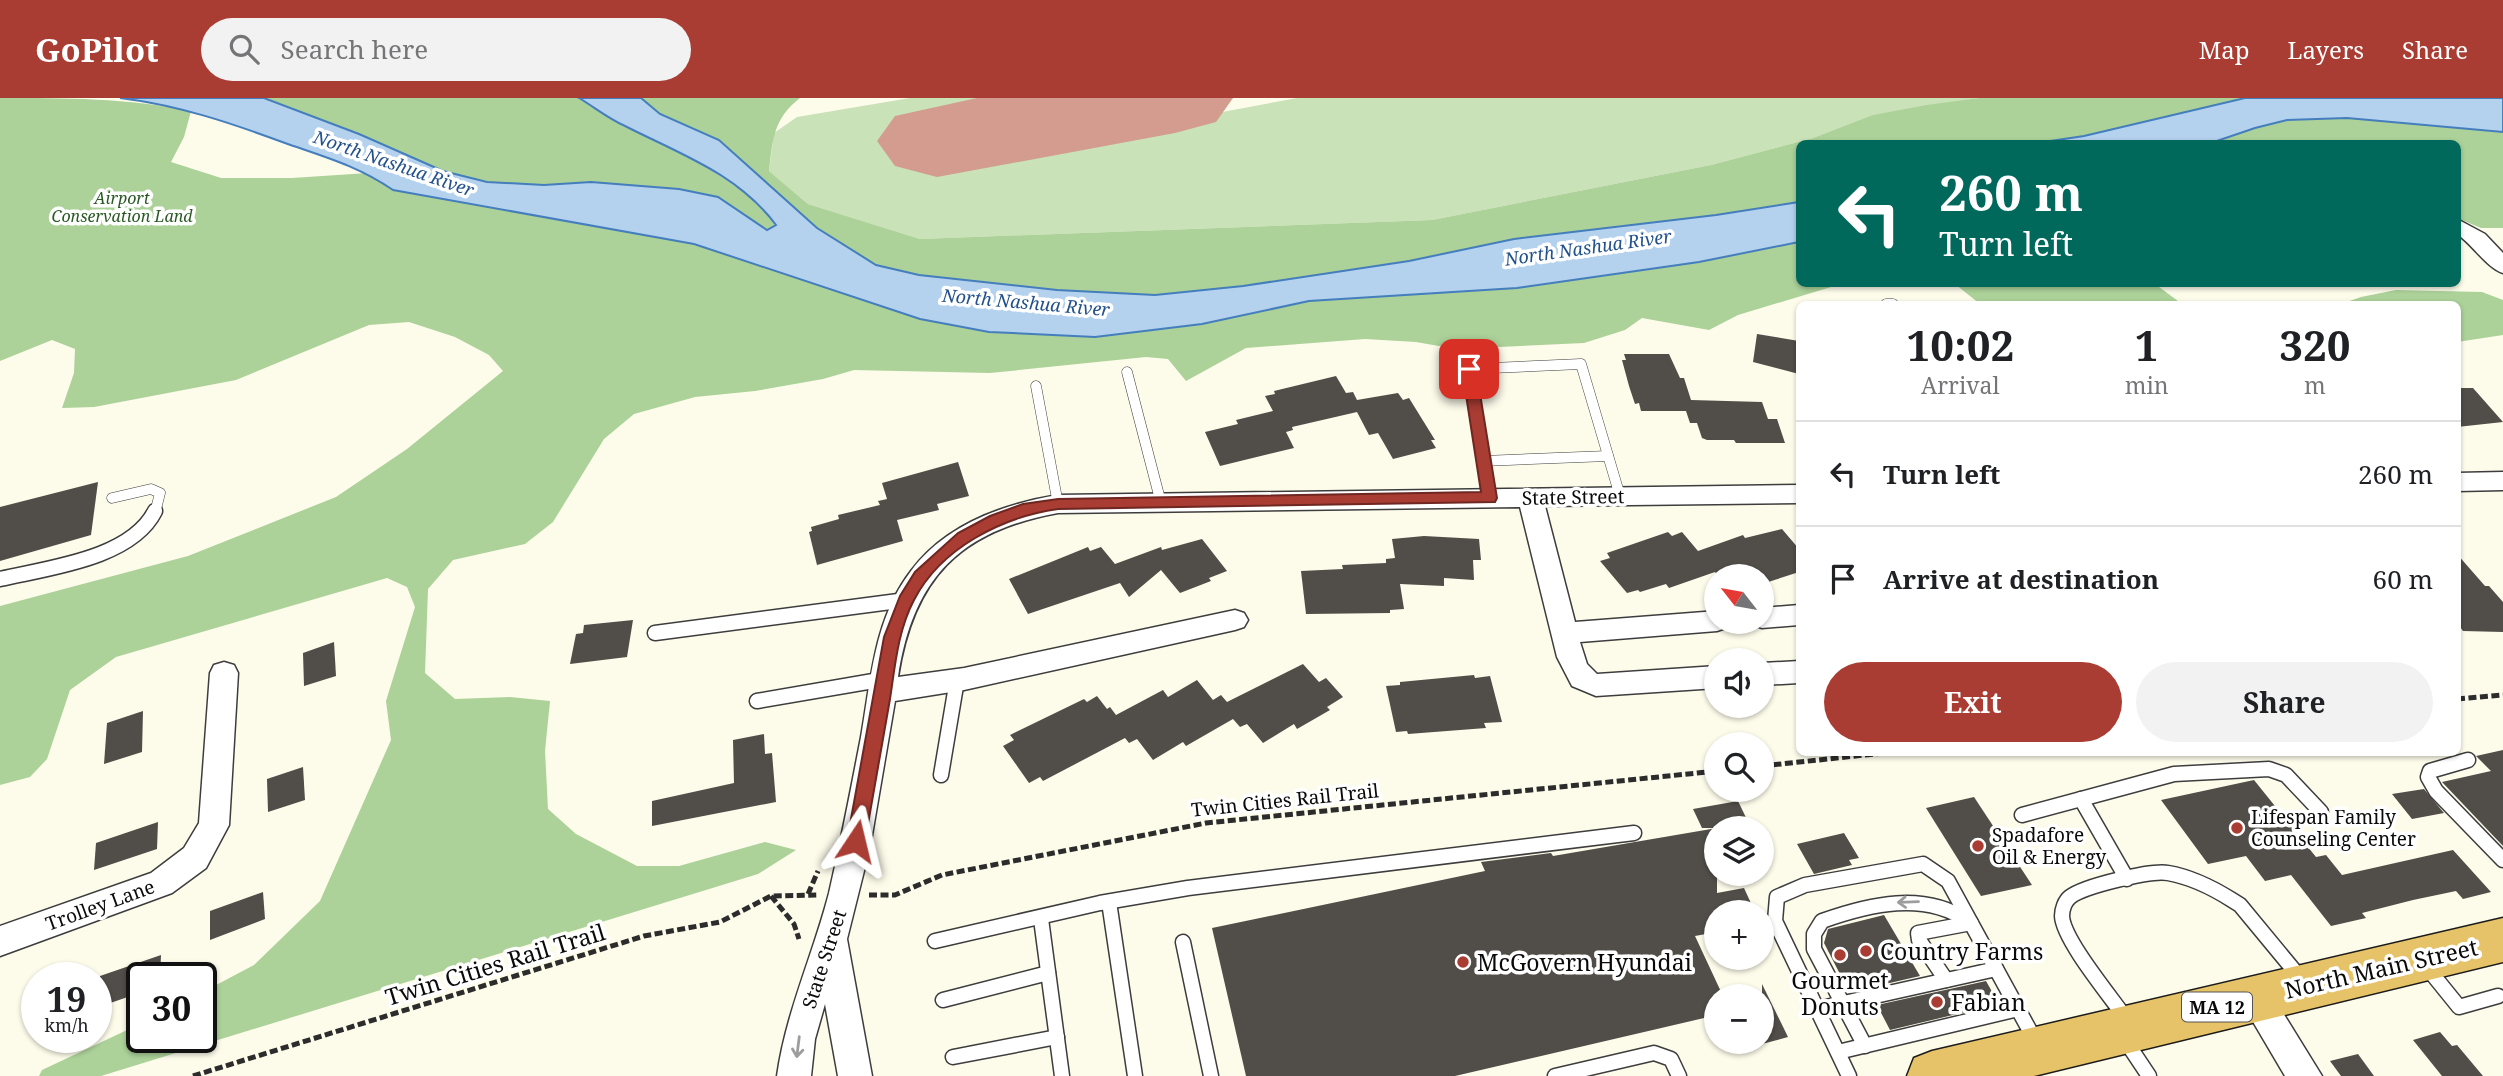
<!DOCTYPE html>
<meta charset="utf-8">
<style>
:root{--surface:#fff;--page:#f2f2f2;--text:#202124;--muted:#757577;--line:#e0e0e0;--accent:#a93c33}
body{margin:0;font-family:"Noto Serif",serif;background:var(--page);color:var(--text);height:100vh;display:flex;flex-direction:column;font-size:26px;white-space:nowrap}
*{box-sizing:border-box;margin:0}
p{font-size:23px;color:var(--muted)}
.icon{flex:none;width:38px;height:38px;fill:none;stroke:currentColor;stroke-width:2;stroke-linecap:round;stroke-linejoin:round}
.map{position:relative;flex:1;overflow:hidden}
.side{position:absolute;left:1796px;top:203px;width:665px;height:455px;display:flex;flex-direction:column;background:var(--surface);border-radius:10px;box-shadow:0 2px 5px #0004}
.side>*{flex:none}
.top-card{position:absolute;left:1796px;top:42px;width:665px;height:147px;border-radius:10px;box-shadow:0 2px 5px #0004;background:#00695c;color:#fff;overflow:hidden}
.needle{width:46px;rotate:301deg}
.buttons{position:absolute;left:1704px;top:466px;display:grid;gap:14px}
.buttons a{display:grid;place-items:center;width:70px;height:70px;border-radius:50%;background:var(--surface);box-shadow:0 2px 5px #0004;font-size:35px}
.speed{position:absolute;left:21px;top:864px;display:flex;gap:14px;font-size:35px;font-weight:700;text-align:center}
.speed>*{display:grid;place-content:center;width:91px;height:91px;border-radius:50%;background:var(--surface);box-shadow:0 2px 5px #0004;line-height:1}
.speed small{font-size:18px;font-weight:400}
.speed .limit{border:4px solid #111;border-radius:10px;background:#fff;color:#111}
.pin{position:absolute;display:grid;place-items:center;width:60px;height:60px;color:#fff;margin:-30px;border-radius:14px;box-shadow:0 4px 10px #0006}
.me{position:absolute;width:77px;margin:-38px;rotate:10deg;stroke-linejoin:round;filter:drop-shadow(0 0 5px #0008)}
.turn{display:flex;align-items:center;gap:24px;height:147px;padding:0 28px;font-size:32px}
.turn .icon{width:91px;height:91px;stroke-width:2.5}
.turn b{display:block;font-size:49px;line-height:60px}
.eta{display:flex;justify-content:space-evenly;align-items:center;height:119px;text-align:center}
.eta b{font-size:42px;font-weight:700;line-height:49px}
.primary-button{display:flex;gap:14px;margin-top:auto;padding:14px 28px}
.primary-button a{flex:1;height:80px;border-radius:42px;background:var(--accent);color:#fff;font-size:28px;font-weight:700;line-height:80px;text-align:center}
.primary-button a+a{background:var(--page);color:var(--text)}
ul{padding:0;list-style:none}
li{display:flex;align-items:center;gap:21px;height:105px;padding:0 28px;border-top:2px solid var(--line)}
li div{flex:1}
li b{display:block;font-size:26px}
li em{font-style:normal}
header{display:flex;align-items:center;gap:42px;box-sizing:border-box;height:98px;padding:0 35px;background:var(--accent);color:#fff}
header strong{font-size:33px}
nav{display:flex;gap:38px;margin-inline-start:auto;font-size:24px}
.search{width:490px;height:63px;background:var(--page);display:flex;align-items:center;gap:18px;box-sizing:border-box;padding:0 24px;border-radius:38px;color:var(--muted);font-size:26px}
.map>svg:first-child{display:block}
.green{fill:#c9e2b8}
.forest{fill:#acd199}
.water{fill:#b4d1ee;stroke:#447ebd;stroke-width:2}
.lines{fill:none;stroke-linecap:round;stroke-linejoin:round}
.taxiway{fill:#d39c8e;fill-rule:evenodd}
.runway{fill:#d39c8e;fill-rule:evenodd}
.building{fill:#514d48}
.service-far1-casing{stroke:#3d3d3d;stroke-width:11}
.service-casing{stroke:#3d3d3d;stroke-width:17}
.minor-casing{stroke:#3d3d3d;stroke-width:3}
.trunk-casing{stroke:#1b1b1b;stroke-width:3}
.path{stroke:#2c2c2c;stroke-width:5;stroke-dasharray:8 3.5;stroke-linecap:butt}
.service-far1{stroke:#fff;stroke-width:10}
.service{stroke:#fff;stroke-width:14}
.minor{fill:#fff;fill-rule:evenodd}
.trunk{fill:#e6c368;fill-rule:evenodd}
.oneway{stroke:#9d9d9d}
.route{fill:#a93c33;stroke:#6e2721;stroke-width:2}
.poi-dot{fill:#a93c33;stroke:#fff;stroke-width:2.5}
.labels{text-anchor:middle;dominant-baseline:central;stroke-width:7;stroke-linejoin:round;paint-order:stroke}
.far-park-label{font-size:16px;font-style:italic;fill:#285923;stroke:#fff}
.far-water-label{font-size:18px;font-style:italic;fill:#23518c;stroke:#fff}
.shield{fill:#fff;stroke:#545454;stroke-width:2}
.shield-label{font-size:18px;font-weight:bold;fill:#0a0a0a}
.street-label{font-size:19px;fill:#0a0a0a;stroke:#fff}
.poi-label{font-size:19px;fill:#0a0a0a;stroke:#fff;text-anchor:start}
.near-poi-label{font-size:23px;fill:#0a0a0a;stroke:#fff;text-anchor:start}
.near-street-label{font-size:23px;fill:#0a0a0a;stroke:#fff}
</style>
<header>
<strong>GoPilot</strong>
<div class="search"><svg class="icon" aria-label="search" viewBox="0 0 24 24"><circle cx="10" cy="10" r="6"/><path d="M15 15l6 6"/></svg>Search here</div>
<nav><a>Map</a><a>Layers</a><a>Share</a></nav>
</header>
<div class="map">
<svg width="2503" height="978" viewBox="0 0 2503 978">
<rect width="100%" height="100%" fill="#fdfbea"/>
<!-- green -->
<path class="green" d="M910 0H1045L925 24 943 66 1297 0H1979L1874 17 1813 40 1711 67 1432 122 920 141 808 106 769 73 774 35 797 19Z"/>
<!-- forest -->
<g class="forest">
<path d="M0 0C65 0 128 0 191 13L184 39 171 64 221 80H292L368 75 393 92 694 146 920 221 989 234 1095 239 1202 226 1309 203 1517 190 1699 164 1799 144V186H1841L1738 217 1709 232 1642 220 1625 232 1584 245 1456 251 1416 244 1365 241 1246 250 1186 283 1168 261 1146 259 990 275 854 272 823 281 755 293 695 299 634 316 604 341 553 424 525 446 453 462 428 491 425 575 455 601 510 599 550 603 545 653 548 711 576 736 637 768H679L765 744 796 752 758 776 101 978H39L42 972 142 925V940H201V895L254 867 320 803 391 642 386 603 415 509 407 489 387 480 116 559 70 592 47 661 30 679 0 687V508L188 458 336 399 407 351 503 273 489 257 455 239 409 224 369 227 236 282 94 309 62 310 74 275 75 251 52 242 0 263Z"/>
<path d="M264 0H579L623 28 690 58 756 102 776 127 767 132 718 99 679 91 591 84 544 87 487 84 443 73 359 36Z"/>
<path d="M641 0H800C773 21 773 41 769 73L808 106 920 141 1432 122 1711 67 1813 40 1873 17 1927 7 1979 0H2245L2084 38 2037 45 1799 46V104L1716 117 1514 141 1409 163 1243 188 1155 197 1057 192 919 177 876 167 817 130 719 42 660 16Z"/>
<path d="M2347 20 2503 34V130H2481L2457 120V46H2211L2255 30 2287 22Z"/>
<path d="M1955 186H2155L2182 206H1980Z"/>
<path d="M2396 192 2482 194 2503 202V237L2457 244V206H2341L2361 199Z"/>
</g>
<!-- water -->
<g class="water">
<path d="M120 0H264L359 36 443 73 487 84 544 87 591 84 679 91 718 99 767 132 776 127C738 76 680 56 625 28 609 21 594 9 579 0H641L660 16 719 42 817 130 876 167 919 177 1057 192 1155 197 1243 188 1409 163 1514 141 1716 117 1799 104V144L1699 164 1517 190 1309 203 1202 226 1095 239 989 234 920 221 694 146 393 92C358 68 325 59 285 45 231 25 178 7 120 0Z"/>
<path d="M2245 0H2503V34L2347 20 2287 22 2255 30 2211 45H2037L2084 38Z"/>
</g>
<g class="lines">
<!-- taxiway -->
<path class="taxiway" d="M1063 0H1109L1117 15 1110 25 1094 29 1078 25Z"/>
<!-- runway -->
<path class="runway" d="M977 0H1233L1216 24 1175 35 937 79 895 68 877 43 895 18Z"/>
</g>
<!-- building -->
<g class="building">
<path d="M1757 236 1799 243V276L1753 264Z"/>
<path d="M1624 256H1669L1680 280H1684L1691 302 1762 304 1768 321H1777L1785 345H1736L1734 342H1707L1702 340 1697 325H1690L1686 313H1641L1639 305 1635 306 1629 288 1622 262H1626Z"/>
<path d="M1336 278 1346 295 1353 294 1357 302 1398 295 1403 302 1409 300 1435 342H1431L1436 350 1393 361 1378 335 1369 337 1357 314 1292 329 1293 332 1286 334 1294 350 1220 368 1205 334 1238 326 1236 322 1273 313 1265 298 1275 296 1274 293Z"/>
<path d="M2457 290H2473L2503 324 2457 329Z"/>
<path d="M958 364 969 398 937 406 939 412 897 422 903 443 817 467 809 434 812 433 811 429 839 421 838 417 880 407 878 403 887 401 882 385Z"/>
<path d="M98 384 91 437 0 463V409Z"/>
<path d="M1782 431 1799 451V474L1762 486V478H1718L1715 474 1669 490 1666 486 1640 494 1638 492 1627 495 1600 463 1610 460 1607 455 1668 434 1672 438 1682 434 1698 453 1743 437 1745 440Z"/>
<path d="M1424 438 1479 441 1481 462H1473L1474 482 1444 480V488L1400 486 1404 511 1390 512V515L1306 516 1301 473 1343 471 1342 467 1386 465V461L1395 460 1392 441Z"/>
<path d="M1202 441 1227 473 1209 480 1211 483 1180 495 1161 472 1129 499 1120 485 1028 516 1009 481 1088 449 1090 453 1101 449 1115 466 1161 449 1162 452Z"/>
<path d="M2457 456 2485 488H2489L2503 504V534L2463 533 2457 525Z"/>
<path d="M633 522 627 559 570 566 576 536 583 535 584 527Z"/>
<path d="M334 544 336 578 304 588 303 555Z"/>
<path d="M1303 566 1319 584 1326 580 1343 599 1327 609 1330 612 1297 631 1294 626 1263 645 1247 626 1240 629 1233 621 1186 648 1183 644 1153 662 1137 641 1129 645 1125 640 1043 683 1040 679 1029 685 1003 648 1014 642 1010 637 1084 601 1087 604 1097 598 1107 611 1110 609 1116 617 1163 592 1168 599 1197 582 1213 602 1221 597 1227 604Z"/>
<path d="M1474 577 1475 580 1490 578 1502 624 1484 625 1486 630 1408 636 1407 633 1396 634 1386 588 1400 587V584Z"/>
<path d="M143 613 142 654 104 666 107 625Z"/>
<path d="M764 636 765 656 772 655 776 704 652 728V703L734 685 733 642Z"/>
<path d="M2503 652V748L2442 684 2491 673 2476 658Z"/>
<path d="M303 669 305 702 268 714 267 681Z"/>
<path d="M2254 682 2316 759 2326 757 2342 777 2453 752 2491 794 2463 801 2456 793 2413 802 2362 815 2366 820 2331 828 2291 777 2265 783 2246 758 2208 766 2161 702Z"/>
<path d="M2424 691 2444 715 2412 721 2392 696Z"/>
<path d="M1974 699 2032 787 1981 798 1926 710Z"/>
<path d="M1738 703 1751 730H1702L1693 711Z"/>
<path d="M158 724 157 751 94 772 96 745Z"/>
<path d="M1717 730V795L1744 790 1755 814H1717V834L1695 838 1723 898H1717V917L1455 978H1246L1212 830 1485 773 1481 764 1551 755 1553 758Z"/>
<path d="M1844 735 1859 760 1849 762 1852 767 1814 776 1797 746Z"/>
<path d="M263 794 265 821 210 842V813Z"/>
<path d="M1884 817 1920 878 1868 890 1861 877 1842 880 1824 845 1828 831Z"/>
<path d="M161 857 160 880H142V894L96 910V889L99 888 100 878Z"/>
<path d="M1986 883 1999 906 1890 932 1877 907Z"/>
<path d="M1762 886 1788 939 1762 946Z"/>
<path d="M2440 934 2452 948 2457 947 2483 978H2442L2413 942Z"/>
<path d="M2358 956 2374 978H2341L2330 963Z"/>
</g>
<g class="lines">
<defs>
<g id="service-far1">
<path d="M1886 206H1893"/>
<path d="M1127 274 1161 405"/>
<path d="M1036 288 1058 406"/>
<path d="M1483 363 1608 358"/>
<path d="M112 400 151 391 160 395 155 415"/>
<path d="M1489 400 1469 271 1581 266 1620 398"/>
</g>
<g id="service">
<path d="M0 481C47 470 131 461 155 413"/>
<path d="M655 535 906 502"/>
<path d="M757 603 885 581"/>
<path d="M2468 662 2430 673 2428 679 2436 693 2503 762"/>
<path d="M941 677 957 582"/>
<path d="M2081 701 2127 781"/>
<path d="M2022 717 2174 676 2269 671 2286 677 2321 714"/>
<path d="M1109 804 1135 978"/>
<path d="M1041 821 1062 978"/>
<path d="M935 843 1100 805 1188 790 1634 735"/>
<path d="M1183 844 1211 978"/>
<path d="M2425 867 2459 909 2498 898"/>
<path d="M1946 882 1919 842 1918 835 1971 825"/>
<path d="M943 902 1048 875"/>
<path d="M1817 911 1996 871"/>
<path d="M2127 922C2112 900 2063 842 2062 818 2062 811 2065 803 2070 799 2084 788 2151 772 2168 775 2191 779 2213 790 2232 802L2240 807 2302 882"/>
<path d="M2125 942 2149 978"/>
<path d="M1865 948 1814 851V836L1822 823C1870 806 1924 793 1968 823"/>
<path d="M1838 954 2018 911"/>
<path d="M953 959 1057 939"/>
<path d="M1555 978 1654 955 1671 961 1679 978"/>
<path d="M1849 978 1775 823 1777 799 1805 787 1923 766 1948 783 2036 944"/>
</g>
<g id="minor">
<path d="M2457 121 2485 136 2503 155V175C2488 171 2472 146 2457 136Z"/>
<path d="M2503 374V392L2457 393V375Z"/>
<path d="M1799 387V405L1545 408 1575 524 1717 513V523H1730L1726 530 1717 533 1580 544 1587 566 1597 576 1717 568V590L1596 598 1572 588 1557 559 1520 409 1058 415C959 433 913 481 898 579L964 570 1235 512 1244 515 1248 522 1244 529 1235 532 964 592 895 603 870 749 847 841 872 978H838L825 906 815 941 811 978H777C786 914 813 857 829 795 841 743 851 691 861 639 871 582 874 521 911 473 945 427 1003 406 1058 397Z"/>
<path d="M1799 507V527L1762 530 1753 527 1750 523H1762V510Z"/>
<path d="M1799 563V585L1762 587V565Z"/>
<path d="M224 564 234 567 238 575 229 727 206 770 172 795 0 858V828L151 775 184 750 199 725 210 575 214 567Z"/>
<path d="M2255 884 2267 889 2322 978H2285L2239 900 2243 889Z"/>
</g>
<path id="trunk" d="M2503 820V864L2034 978H1907L1914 960 1932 953Z"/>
</defs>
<!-- service-far1 casing -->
<use href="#service-far1" class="service-far1-casing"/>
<!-- service casing -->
<use href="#service" class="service-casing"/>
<!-- minor casing -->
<use href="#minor" class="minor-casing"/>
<!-- trunk casing -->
<use href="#trunk" class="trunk-casing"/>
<!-- path -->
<g class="path">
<path d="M2457 601 2503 597"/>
<path d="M1762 668 1893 654"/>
<path d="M808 796 818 773"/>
<path d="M869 797H895L942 777 1206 725 1717 673"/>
<path d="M771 798 794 826 799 841"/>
<path d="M193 978 644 838 720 824 771 798 818 797"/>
</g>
<!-- service-far1 -->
<use href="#service-far1" class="service-far1"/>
<!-- service -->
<use href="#service" class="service"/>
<!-- minor -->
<use href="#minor" class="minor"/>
<!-- trunk -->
<use href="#trunk" class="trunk"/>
</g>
<!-- one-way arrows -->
<defs><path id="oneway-shaft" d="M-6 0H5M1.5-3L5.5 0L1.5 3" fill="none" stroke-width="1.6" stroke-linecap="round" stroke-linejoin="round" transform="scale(1.75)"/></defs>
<g class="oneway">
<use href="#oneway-shaft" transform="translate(1908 804) rotate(178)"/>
<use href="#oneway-shaft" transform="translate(798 949) rotate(97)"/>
</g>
<!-- route -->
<path class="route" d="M1469 266 1476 271 1497 400 1495 404 1058 411C1002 419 941 450 914 502 898 532 895 568 890 601 882 648 873 696 865 743L862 749 856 752 849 749 847 743 884 539 900 498 915 474 958 435 990 418 1023 406 1058 401 1481 394 1462 271Z"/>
<!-- markers -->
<g class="poi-dot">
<circle cx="2237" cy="730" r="7"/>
<circle cx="1978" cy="748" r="7"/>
<circle cx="1866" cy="853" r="7"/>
<circle cx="1840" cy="857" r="7"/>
<circle cx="1463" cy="864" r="7"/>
<circle cx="1937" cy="904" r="7"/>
</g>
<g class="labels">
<!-- far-park labels -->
<g class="far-park-label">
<text x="122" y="100">Airport<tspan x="122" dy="18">Conservation Land</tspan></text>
</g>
<!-- far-water labels -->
<g class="far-water-label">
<text transform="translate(394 65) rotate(19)">North Nashua River</text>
<text transform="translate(1588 149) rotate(-8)">North Nashua River</text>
<text transform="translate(1026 204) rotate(5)">North Nashua River</text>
</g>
<!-- shield labels -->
<rect class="shield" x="2182" y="894.5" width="70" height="29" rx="5"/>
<g class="shield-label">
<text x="2217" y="909">MA 12</text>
</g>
<!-- street labels -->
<g class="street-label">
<text transform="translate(1573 399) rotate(-1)">State Street</text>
<text transform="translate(1285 702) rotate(-6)">Twin Cities Rail Trail</text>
<text transform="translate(100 807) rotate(-20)">Trolley Lane</text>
<text transform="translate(824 861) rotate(-72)">State Street</text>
</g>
<!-- poi labels -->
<g class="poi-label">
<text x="2251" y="719">Lifespan Family<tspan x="2251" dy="22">Counseling Center</tspan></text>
<text x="1992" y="737">Spadafore<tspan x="1992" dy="22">Oil &amp; Energy</tspan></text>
</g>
<!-- near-poi labels -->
<g class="near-poi-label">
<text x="1880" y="853">Country Farms</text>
<text x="1477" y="864">McGovern Hyundai</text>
<text x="1840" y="882" text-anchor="middle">Gourmet<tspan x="1840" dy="26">Donuts</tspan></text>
<text x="1951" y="904">Fabian</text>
</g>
<!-- near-street labels -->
<g class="near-street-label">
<text transform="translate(495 866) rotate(-17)">Twin Cities Rail Trail</text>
<text transform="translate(2381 870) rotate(-13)">North Main Street</text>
</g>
</g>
</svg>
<div class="buttons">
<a><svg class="needle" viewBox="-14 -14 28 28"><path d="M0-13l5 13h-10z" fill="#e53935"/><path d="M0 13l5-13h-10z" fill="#757577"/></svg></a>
<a><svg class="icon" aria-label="sound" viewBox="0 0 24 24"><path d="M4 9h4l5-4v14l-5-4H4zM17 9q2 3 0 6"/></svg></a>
<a><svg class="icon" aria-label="search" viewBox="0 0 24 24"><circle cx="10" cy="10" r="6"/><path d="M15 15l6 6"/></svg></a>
<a><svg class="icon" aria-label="layers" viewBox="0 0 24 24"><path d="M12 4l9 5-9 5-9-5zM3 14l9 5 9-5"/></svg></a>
<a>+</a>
<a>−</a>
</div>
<div class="speed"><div>19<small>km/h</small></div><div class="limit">30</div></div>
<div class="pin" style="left:1469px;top:271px;background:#d93025"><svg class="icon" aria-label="arrive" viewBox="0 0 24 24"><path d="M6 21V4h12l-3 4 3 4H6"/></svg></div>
<svg class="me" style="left:856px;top:743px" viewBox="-20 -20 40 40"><path d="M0-17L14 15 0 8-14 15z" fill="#a93c33" stroke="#fff" stroke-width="4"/></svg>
<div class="top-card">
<div class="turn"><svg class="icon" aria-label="left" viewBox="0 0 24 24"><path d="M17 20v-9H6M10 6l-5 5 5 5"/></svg><div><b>260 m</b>Turn left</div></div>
</div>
<section class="side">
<div class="eta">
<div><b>10:02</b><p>Arrival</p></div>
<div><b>1</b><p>min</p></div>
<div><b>320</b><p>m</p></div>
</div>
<ul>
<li><svg class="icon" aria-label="left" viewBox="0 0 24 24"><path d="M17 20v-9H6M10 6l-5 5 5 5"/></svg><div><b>Turn left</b></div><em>260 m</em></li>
<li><svg class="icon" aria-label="arrive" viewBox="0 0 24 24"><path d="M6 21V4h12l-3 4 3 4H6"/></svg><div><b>Arrive at destination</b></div><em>60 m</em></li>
</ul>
<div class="primary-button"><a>Exit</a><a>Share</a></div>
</section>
</div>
